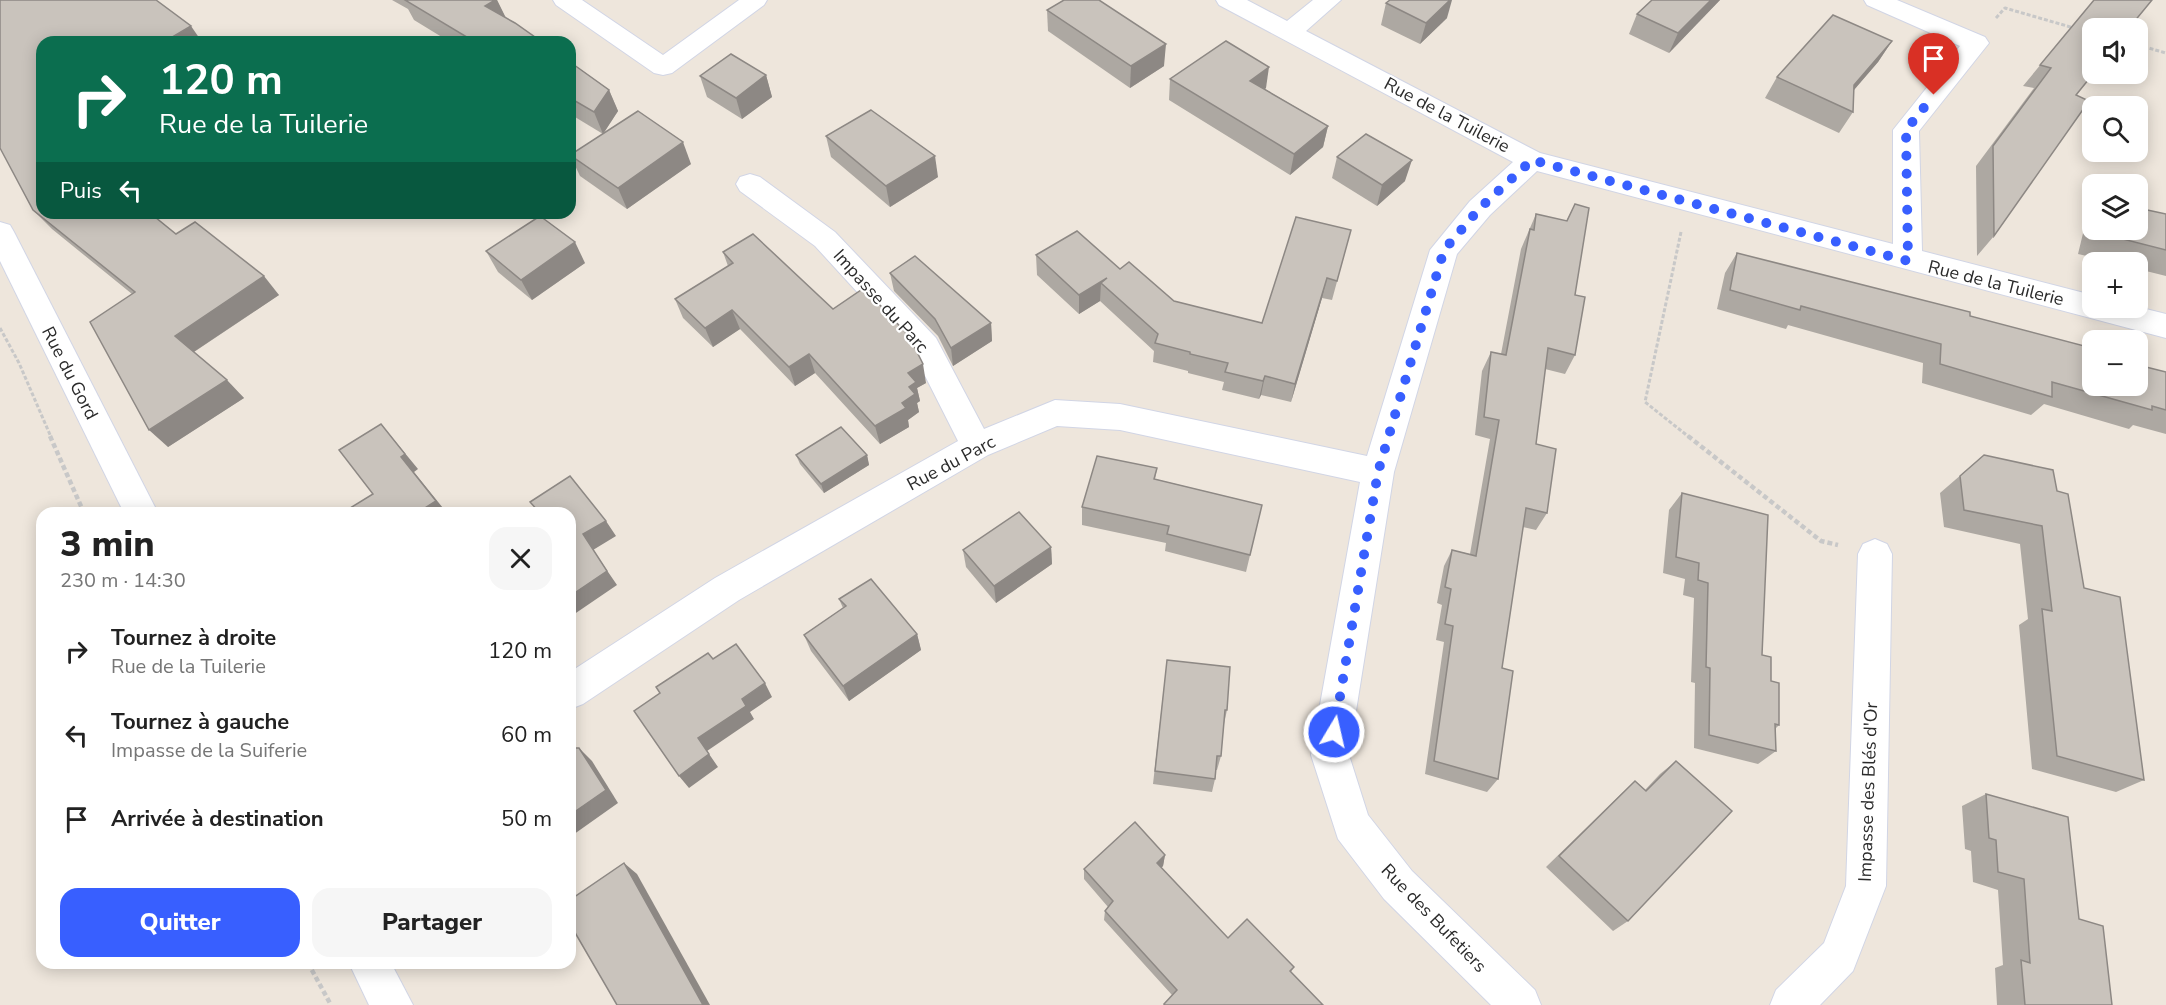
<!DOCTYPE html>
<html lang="fr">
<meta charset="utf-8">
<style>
:root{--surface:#fff;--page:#f6f6f6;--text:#222;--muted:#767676;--accent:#385fff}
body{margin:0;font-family:"Nunito Sans",sans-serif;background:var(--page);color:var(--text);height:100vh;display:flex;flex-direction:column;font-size:22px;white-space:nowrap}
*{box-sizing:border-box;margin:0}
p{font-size:20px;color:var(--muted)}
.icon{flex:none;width:33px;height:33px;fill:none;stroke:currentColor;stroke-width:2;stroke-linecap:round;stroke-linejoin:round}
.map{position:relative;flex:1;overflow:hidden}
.panel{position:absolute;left:36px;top:507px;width:540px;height:462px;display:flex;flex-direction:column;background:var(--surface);border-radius:18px;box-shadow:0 3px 15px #0003}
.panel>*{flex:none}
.hud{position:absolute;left:36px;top:36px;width:540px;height:183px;border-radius:18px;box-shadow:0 3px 15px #0003;background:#0b6e4f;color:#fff;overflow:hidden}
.tools{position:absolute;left:2082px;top:18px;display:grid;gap:12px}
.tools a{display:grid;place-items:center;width:66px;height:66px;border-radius:12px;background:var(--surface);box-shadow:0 3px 15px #0003;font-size:30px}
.pin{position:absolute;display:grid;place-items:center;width:51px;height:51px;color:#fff;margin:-62px -26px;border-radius:50% 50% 50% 0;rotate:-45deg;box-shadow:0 0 6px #0007}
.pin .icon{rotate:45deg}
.me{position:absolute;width:66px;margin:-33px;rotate:9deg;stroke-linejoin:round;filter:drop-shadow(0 0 4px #0008)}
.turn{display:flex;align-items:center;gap:21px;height:126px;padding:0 24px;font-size:27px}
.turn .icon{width:78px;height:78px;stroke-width:2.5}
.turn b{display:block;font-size:42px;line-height:51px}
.then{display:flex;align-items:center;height:57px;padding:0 24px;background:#0003;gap:12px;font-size:22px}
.round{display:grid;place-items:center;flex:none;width:63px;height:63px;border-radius:18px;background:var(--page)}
.overview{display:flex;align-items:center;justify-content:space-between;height:102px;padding:0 24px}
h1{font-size:36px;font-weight:800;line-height:45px}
.button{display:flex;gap:12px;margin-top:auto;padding:12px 24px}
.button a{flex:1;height:69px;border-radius:18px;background:var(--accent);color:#fff;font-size:24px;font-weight:800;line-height:69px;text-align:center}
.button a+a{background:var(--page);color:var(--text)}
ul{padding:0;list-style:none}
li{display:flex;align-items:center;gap:18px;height:84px;padding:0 24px}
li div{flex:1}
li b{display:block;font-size:22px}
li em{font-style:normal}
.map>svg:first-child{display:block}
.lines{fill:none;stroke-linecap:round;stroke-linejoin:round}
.minor-casing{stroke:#d1d5e5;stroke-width:2}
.secondary-casing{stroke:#d1d5e5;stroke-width:2}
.path-far1{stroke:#c8c8c8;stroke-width:3;stroke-dasharray:4 2;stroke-linecap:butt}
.path{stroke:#c8c8c8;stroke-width:4.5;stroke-dasharray:5 3;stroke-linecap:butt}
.minor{fill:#fff;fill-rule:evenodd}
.secondary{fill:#fff;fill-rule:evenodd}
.wall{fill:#ada8a2}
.shaded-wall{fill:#8d8884}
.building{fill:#c9c3bc;stroke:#8d8884;stroke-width:1.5}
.route{stroke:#385fff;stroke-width:10;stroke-dasharray:0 18}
.labels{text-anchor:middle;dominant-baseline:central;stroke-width:4.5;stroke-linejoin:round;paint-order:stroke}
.street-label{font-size:18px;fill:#2b2b2b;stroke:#fff}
</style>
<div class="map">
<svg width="2166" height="1005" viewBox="0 0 2166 1005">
<rect width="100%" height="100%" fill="#eee6dc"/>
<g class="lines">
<defs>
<g id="minor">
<path d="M553 0H582L663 55 739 0H767L764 5 672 73 663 75 654 73 556 5Z"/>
<path d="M1216 0H1247L1287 21 1313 0H1341L1306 31 1540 153 1893 244V130L1960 46 1867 5 1864 0H1897L1985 37 1989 43 1919 131 1922 251 2092 295V308L2138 307 2166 314V338L1537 171 1490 215 1457 254 1394 472 1349 755 1368 815 1412 871 1535 990 1541 1005H1491L1384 899 1338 839 1311 755 1360 482 1120 430 1057 426 988 455 739 600 583 704 570 709V672L715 578 958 441 914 354 815 246 740 191 736 184 740 177 750 174 760 177 835 232 936 338 984 429 1055 400 1120 404 1367 456 1430 250 1470 201 1513 162 1219 5Z"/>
<path d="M1875 539 1887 544 1892 554 1886 886 1853 971 1820 1005H1770L1776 990 1824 943 1846 886 1858 554 1863 544Z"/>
</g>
<g id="secondary">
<path d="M0 222 10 225 14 232 158 513H124L0 261Z"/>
<path d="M349 963H391L413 1005H369Z"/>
</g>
</defs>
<!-- minor casing -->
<use href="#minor" class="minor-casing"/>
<!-- secondary casing -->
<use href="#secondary" class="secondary-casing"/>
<!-- path-far1 -->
<g class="path-far1">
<path d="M1996 18 2005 8 2074 28"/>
<path d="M2138 45 2166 53"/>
<path d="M1681 232 1645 402 1689 437"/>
<path d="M0 328 19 363 51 437"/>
</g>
<!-- path -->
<g class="path">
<path d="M50 436 84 513"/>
<path d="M1688 436 1821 541 1838 545"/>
<path d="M308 963 331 1005"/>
</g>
<!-- minor -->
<use href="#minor" class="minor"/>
<!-- secondary -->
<use href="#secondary" class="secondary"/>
</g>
<!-- wall -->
<g class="wall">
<path d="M392 0H497L505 17 542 42H450L414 20 408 9Z"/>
<path d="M1652 0H1720L1669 53 1629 34 1637 14Z"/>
<path d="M2094 0 2076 95 1994 236 1977 256 1976 166 2034 88 2023 86Z"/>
<path d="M1386 3 1447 18 1420 44 1381 25Z"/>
<path d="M1047 10 1164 66 1130 88 1048 31Z"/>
<path d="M1892 41 1878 62 1854 90 1853 112 1839 133 1765 98 1777 77Z"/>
<path d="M42 42V213L176 234 279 295 194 352 244 398 168 447 132 294 52 229 33 210Z"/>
<path d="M570 62 609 90 618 111 603 134 570 114Z"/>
<path d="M766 75 772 97 742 119 707 97 700 76Z"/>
<path d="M1170 79 1266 88 1265 89 1328 126 1323 147 1290 175 1169 100Z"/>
<path d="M826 136 938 177 890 207 831 157Z"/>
<path d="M570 155 691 164 627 209 580 176Z"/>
<path d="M1337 157 1405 181 1377 206 1332 178Z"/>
<path d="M1575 204V355L1565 374 1545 369 1536 444 1547 513 1536 530 1523 527 1502 668 1498 779 1487 792 1425 774 1444 642 1436 640 1442 605 1437 603 1444 566 1452 550 1470 554 1490 439 1475 435 1482 371 1491 352 1501 354 1521 249 1536 214 1566 221Z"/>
<path d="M2166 214V276L2138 269V262H2113L2078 254 2086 221 2092 215V230H2138Z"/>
<path d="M1351 230 1332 300 1322 298 1291 402 1261 395 1259 399 1222 390 1224 382 1188 373V371L1153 362 1154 351 1100 301 1079 314 1037 275 1036 255 1120 269 1174 301 1262 323Z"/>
<path d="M486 251 585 263 532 300 498 272Z"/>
<path d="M723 252 833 309 926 383 917 388 920 401 917 403 919 412 908 420 909 427 880 444 815 373 795 386 740 329 713 347 683 318 675 299 728 266Z"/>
<path d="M1737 253 1970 316 2092 386 2166 372V434L2133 425 2129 429 2044 404 2031 415 1922 383 1923 363 1788 325 1786 329 1717 309 1725 273Z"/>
<path d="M890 273 991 323 992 341 953 366 938 336 894 291Z"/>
<path d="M796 455H867L869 465 824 493 800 464Z"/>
<path d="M1984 455 2057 491 2084 588 2144 780 2116 792 2032 769 2019 625 2028 619 2020 544 1944 527 1940 493Z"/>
<path d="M1157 468 1155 479 1262 505 1246 572 1165 551 1166 543 1082 525V507Z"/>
<path d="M1682 493 1762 655 1771 681 1779 725 1776 728V751L1758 764 1694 748 1695 683 1691 682 1694 598 1683 595 1685 579 1663 573 1669 510Z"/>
<path d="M1051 547 1052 564 996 603 966 567 963 550Z"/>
<path d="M839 599 917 634 921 650 849 701 811 651 804 635 843 608Z"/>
<path d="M1167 660 1227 710 1224 724 1221 756 1217 770H1216L1215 779 1212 792 1153 784Z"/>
<path d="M1676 761 1628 921 1613 931 1546 867 1621 794 1635 781 1645 790 1660 774Z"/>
<path d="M1986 794 2079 919 2112 1005H1997L1995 968 2003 965 1998 890 1973 882 1971 851 1965 849 1962 806Z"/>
<path d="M1165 855 1163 866 1161 868 1228 938 1294 967 1291 972 1323 1005H1163L1172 995 1104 920 1105 911 1108 907 1084 879V869Z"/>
</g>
<!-- shaded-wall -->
<g class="shaded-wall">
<path d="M495 0H497L507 20 485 6Z"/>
<path d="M1450 0H1452L1447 18 1420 44 1426 23Z"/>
<path d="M1711 0H1720L1669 53 1678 33Z"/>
<path d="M191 26 202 42H164Z"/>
<path d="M1892 41 1878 62 1840 106 1854 85Z"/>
<path d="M1166 44 1164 66 1130 88 1131 66Z"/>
<path d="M1269 67 1266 88 1247 102 1250 81Z"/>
<path d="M766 75 772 97 742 119 736 98Z"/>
<path d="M609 90 618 111 603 134 594 112Z"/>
<path d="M1328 126 1323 147 1290 175 1294 154Z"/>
<path d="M683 142 691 164 627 209 618 188Z"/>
<path d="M935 156 938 177 890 207 886 186Z"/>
<path d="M1412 160 1405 181 1377 206 1382 185Z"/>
<path d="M575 242 585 263 532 300 521 280Z"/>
<path d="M264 276 279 295 192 353 175 336Z"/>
<path d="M1107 278 1101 283 1100 301 1079 314V295Z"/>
<path d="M1327 278 1322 298 1291 402 1295 384Z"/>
<path d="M732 310 740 329 713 347 705 328Z"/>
<path d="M991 323 992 341 953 366 951 348Z"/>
<path d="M809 354 815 373 795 386 789 367Z"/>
<path d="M923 364 926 383 917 388 920 401 917 403 919 412 908 420 909 427 880 444 875 426 902 403 908 373Z"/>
<path d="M1265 376 1261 395 1259 399 1263 381Z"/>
<path d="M227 380 244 398 168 447 149 430Z"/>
<path d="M381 424 418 469 414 472 447 513H417L401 457Z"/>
<path d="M867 455 869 465 824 493 821 484Z"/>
<path d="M606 521 616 536 593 550 617 585 570 617V596L583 534Z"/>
<path d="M1051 547 1052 564 996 603 994 586Z"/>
<path d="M917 634 921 650 849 701 843 686Z"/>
<path d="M765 683 772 697 750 712 754 719 707 751 718 767 689 788 679 776 698 738 742 699Z"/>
<path d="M579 748 592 761 618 803 570 837V815Z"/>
<path d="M1165 855 1163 866 1155 874 1157 863Z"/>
<path d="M624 863 637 874 710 1005H703Z"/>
</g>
<!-- building -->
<g class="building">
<path d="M0 0H156L191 26 164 42H42V213H150L176 234 195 222 264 276 175 336 227 380 149 430 90 322 135 292 33 210 0 148Z"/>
<path d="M405 0H495L485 6 515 23 542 42H475Z"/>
<path d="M1064 0H1099L1166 44 1131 66 1047 10Z"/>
<path d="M1390 0H1450L1426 23 1386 3Z"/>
<path d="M1652 0H1711L1678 33 1637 14Z"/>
<path d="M2094 0H2152L2129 28H2092L2093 74 2076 95 2089 101 1994 236 1993 146 2051 68 2040 65Z"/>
<path d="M1833 15 1892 41 1854 85 1853 112 1777 77Z"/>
<path d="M1226 41 1269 67 1250 81 1328 126 1294 154 1170 79Z"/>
<path d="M731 54 766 75 736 98 700 76Z"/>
<path d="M570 62 609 90 594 112 570 98Z"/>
<path d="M871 110 935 156 886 186 826 136Z"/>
<path d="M638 111 683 142 618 188 570 155Z"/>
<path d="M1366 134 1412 160 1382 185 1337 157Z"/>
<path d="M1575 204 1589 208 1575 295 1585 297 1575 355 1548 348 1536 444 1556 449 1547 513 1526 508 1502 668 1513 671 1498 779 1434 761 1453 626 1445 624 1451 589 1445 587 1452 550 1476 556 1499 420 1484 417 1491 352 1506 355 1530 229 1534 230 1536 214 1567 221Z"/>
<path d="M2138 208 2166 214V250L2099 233V230H2138Z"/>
<path d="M540 216 575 242 521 280 486 251Z"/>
<path d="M1296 217 1351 230 1337 281 1327 278 1295 384 1265 376 1263 381 1225 372 1228 363 1190 354V352L1155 343 1158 334 1101 283 1107 278 1079 295 1036 255 1077 231 1120 269 1129 262 1174 301 1262 323Z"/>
<path d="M753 234 833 309 864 288 909 336 923 364 908 373 916 382 909 387 915 394 902 403 906 408 875 426 809 354 789 367 732 310 705 328 675 299 733 263 723 252Z"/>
<path d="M1737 253 1970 312V316L2092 348V386H2138V365L2166 372V410L2152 406V410L2052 382V397L1940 364 1941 344 1801 306 1800 310 1730 290Z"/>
<path d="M915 256 991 323 951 348 935 319 890 273Z"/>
<path d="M381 424 405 454 401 457 436 501 417 513H342L373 494 339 450Z"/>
<path d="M841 427 867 455 821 484 796 455Z"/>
<path d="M1984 455 2053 470 2057 491 2068 494 2084 588 2120 597 2144 780 2057 756 2042 609 2052 611 2042 526 1964 510 1960 476Z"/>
<path d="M1097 456 1157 468 1154 479 1262 505 1250 555 1167 534 1169 526 1082 507Z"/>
<path d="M570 476 606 521 583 534 607 571 570 596V513H540L530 502Z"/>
<path d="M1682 493 1768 515 1762 655 1771 657V681L1779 683V725L1775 724 1776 751 1709 735 1710 668 1706 667 1708 583 1698 580 1699 563 1676 557Z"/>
<path d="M1019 512 1051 547 994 586 963 550Z"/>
<path d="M871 579 917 634 843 686 804 635 846 606 839 599Z"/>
<path d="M736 644 765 683 742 699 746 706 698 738 709 754 679 776 634 711 660 693 656 687 708 653 713 659Z"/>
<path d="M1167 660 1230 667 1227 710H1225L1221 756H1217L1215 779 1155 771Z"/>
<path d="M570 748H579L606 790 570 815Z"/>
<path d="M1676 761 1732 811 1628 921 1559 856 1635 781 1646 791Z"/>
<path d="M1986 794 2068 817 2079 919 2103 926 2112 1005H2025L2021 960 2030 963 2024 879 1998 872 1996 840 1989 838Z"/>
<path d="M1135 822 1165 855 1157 863 1228 938 1247 919 1294 967 1290 971 1323 1005H1165L1164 1004 1177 990 1105 911 1113 901 1084 869Z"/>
<path d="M624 863 703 1005H617L570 924V900Z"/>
</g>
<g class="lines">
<!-- route -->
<path class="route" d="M1334 732 1378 472 1444 250 1480 208 1532 160 1908 261 1906 130 1934 95"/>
</g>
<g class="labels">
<!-- street labels -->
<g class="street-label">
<text transform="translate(1447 115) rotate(28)">Rue de la Tuilerie</text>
<text transform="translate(1996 283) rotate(14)">Rue de la Tuilerie</text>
<text transform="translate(881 301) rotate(48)">Impasse du Parc</text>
<text transform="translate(70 373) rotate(63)">Rue du Gord</text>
<text transform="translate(951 463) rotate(-28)">Rue du Parc</text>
<text transform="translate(1868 792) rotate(-88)">Impasse des Blés d'Or</text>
<text transform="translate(1434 918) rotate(46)">Rue des Bufetiers</text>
</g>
</g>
</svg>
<div class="tools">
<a><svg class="icon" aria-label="sound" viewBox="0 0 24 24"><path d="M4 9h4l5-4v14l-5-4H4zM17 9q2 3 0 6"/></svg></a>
<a><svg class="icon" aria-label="search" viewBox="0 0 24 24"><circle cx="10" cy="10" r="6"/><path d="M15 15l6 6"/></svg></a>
<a><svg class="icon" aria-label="layers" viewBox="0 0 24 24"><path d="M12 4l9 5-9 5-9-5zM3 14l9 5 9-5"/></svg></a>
<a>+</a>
<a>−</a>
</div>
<div class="pin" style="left:1934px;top:95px;background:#d93025"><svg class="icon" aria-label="arrive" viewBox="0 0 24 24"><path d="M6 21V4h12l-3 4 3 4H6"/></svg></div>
<svg class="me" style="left:1334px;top:732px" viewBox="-20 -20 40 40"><circle r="17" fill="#385fff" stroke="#fff" stroke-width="3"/><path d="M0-11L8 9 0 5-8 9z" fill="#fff"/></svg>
<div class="hud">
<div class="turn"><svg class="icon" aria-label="right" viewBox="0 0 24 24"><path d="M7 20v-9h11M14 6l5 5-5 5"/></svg><div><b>120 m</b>Rue de la Tuilerie</div></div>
<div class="then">Puis<svg class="icon" aria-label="left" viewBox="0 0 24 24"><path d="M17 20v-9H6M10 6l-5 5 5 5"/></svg></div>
</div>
<section class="panel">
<div class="overview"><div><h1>3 min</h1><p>230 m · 14:30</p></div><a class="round"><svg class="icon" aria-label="close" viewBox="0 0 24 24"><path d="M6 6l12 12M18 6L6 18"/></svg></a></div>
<ul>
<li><svg class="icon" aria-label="right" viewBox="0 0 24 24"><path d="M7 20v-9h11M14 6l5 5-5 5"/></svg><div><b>Tournez à droite</b><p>Rue de la Tuilerie</p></div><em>120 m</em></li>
<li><svg class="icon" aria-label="left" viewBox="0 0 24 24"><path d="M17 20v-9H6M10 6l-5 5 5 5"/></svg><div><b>Tournez à gauche</b><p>Impasse de la Suiferie</p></div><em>60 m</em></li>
<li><svg class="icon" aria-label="arrive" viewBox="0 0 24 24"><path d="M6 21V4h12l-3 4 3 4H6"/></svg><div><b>Arrivée à destination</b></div><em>50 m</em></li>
</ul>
<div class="button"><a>Quitter</a><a>Partager</a></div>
</section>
</div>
